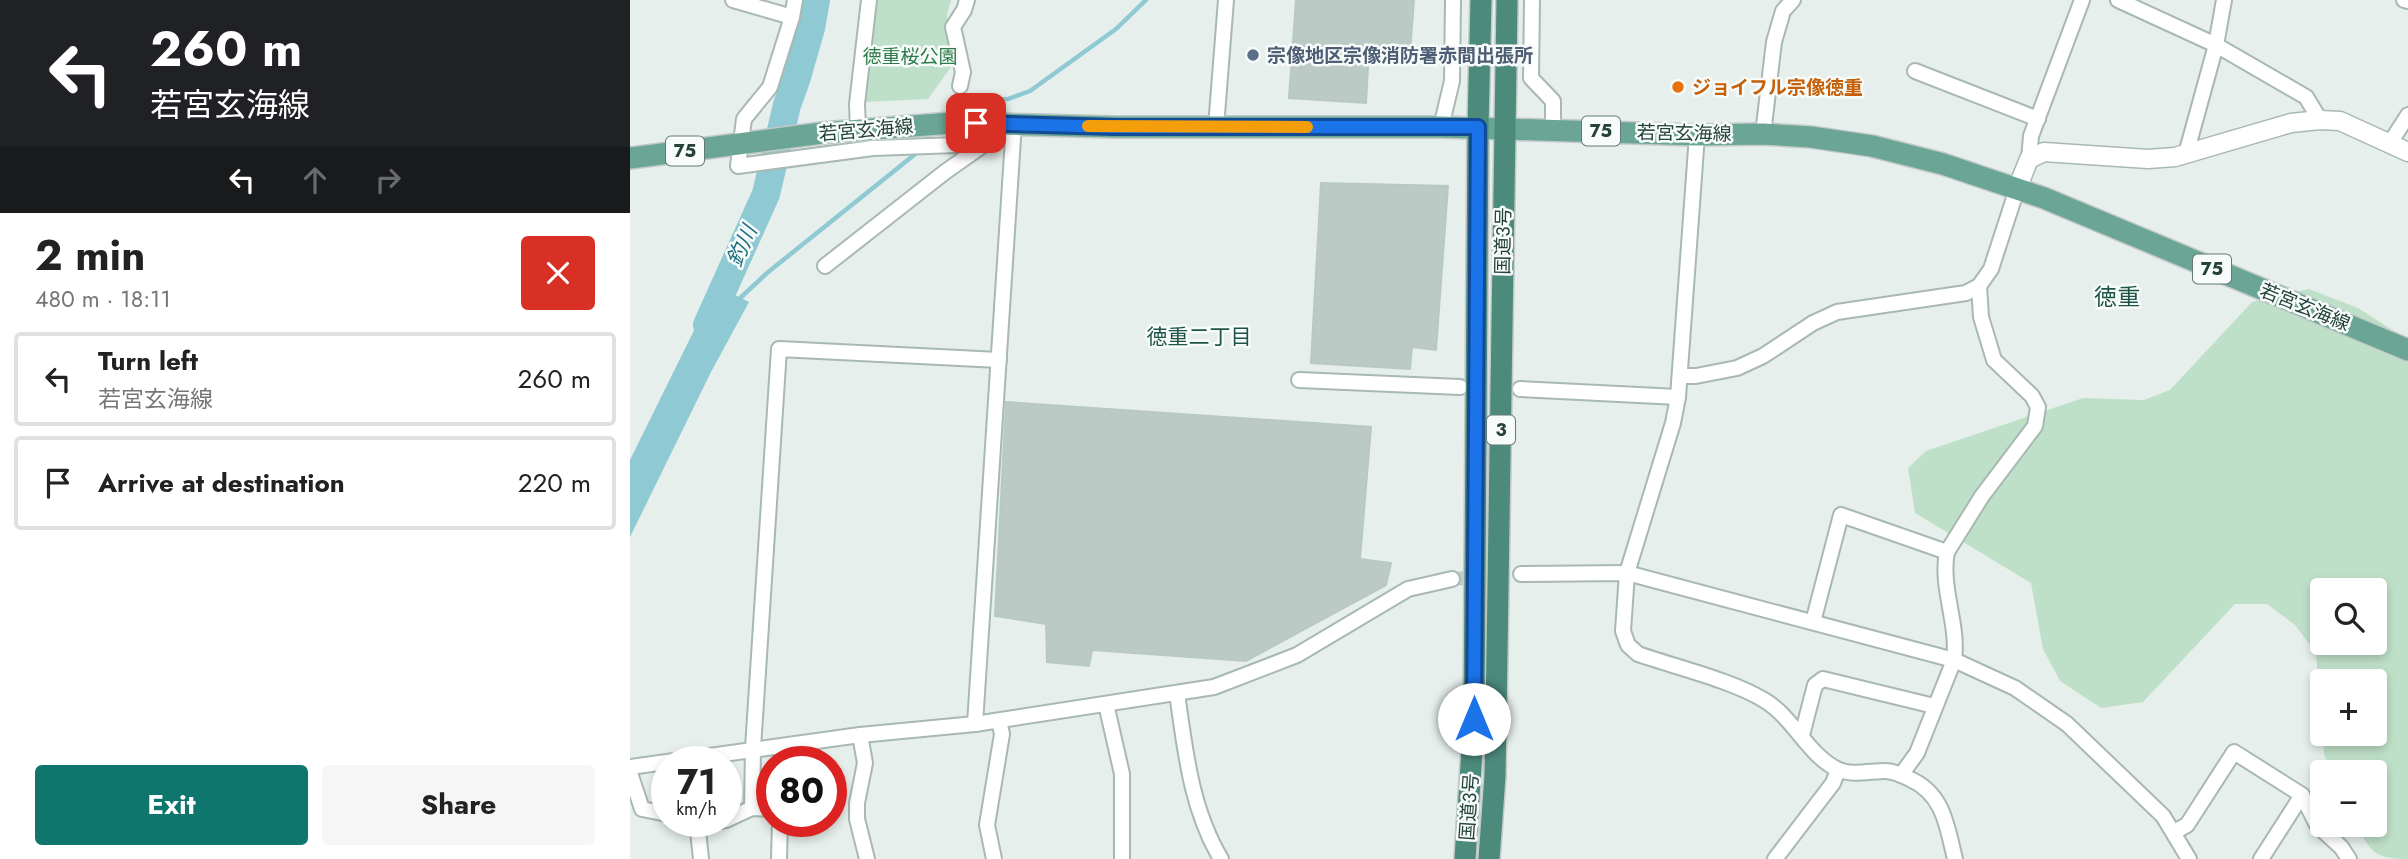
<!DOCTYPE html>
<meta charset="utf-8">
<style>
:root{--surface:#fff;--page:#f6f6f6;--text:#222;--muted:#767676;--line:#e0e0e0;--accent:#0f766e}
body{margin:0;font-family:Jost,"Noto Sans JP",sans-serif;background:var(--page);color:var(--text);height:100vh;display:flex;flex-direction:column;font-size:26px;white-space:nowrap}
*{box-sizing:border-box;margin:0}
p{font-size:23px;color:var(--muted)}
.icon{flex:none;width:38px;height:38px;fill:none;stroke:currentColor;stroke-width:2;stroke-linecap:round;stroke-linejoin:round}
.map{position:relative;flex:1;overflow:hidden}
.drawer{display:flex;flex-direction:column;background:var(--surface);width:630px}
.drawer>*{flex:none}
.hud{background:#202124;color:#fff;overflow:hidden}
.controls{position:absolute;left:1680px;top:578px;display:grid;gap:14px}
.controls a{display:grid;place-items:center;width:77px;height:77px;border-radius:7px;background:var(--surface);box-shadow:0 4px 10px #0003;font-size:35px}
.speed{position:absolute;left:21px;top:746px;display:flex;gap:14px;font-size:35px;font-weight:700;text-align:center}
.speed>*{display:grid;place-content:center;width:91px;height:91px;border-radius:50%;background:var(--surface);box-shadow:0 4px 10px #0003;line-height:1}
.speed small{font-size:18px;font-weight:400}
.speed .limit{border:10px solid #d22;background:#fff;color:#111}
.pin{position:absolute;display:grid;place-items:center;width:60px;height:60px;color:#fff;margin:-30px;border-radius:14px;box-shadow:0 4px 10px #0006}
.me{position:absolute;width:77px;margin:-38px;rotate:0deg;stroke-linejoin:round;filter:drop-shadow(0 0 5px #0008)}
.turn{display:flex;align-items:center;gap:24px;height:147px;padding:0 35px;font-size:32px}
.turn .icon{width:91px;height:91px;stroke-width:2.5}
.turn b{display:block;font-size:49px;line-height:60px}
.lanes{display:flex;align-items:center;height:66px;padding:0 35px;background:#0003;justify-content:center;gap:35px;direction:ltr}
.lanes .off{opacity:.35}
.round{display:grid;place-items:center;flex:none;width:74px;height:74px;border-radius:7px;background:var(--page)}
.overview{display:flex;align-items:center;justify-content:space-between;height:119px;padding:0 35px}
h1{font-size:42px;font-weight:700;line-height:52px}
.button{display:flex;gap:14px;margin-top:auto;padding:14px 35px}
.button a{flex:1;height:80px;border-radius:7px;background:var(--accent);color:#fff;font-size:28px;font-weight:700;line-height:80px;text-align:center}
.button a+a{background:var(--page);color:var(--text)}
ul{padding:0;list-style:none}
li{display:flex;align-items:center;gap:21px;height:94px;margin:0 14px 10px;padding:0 21px;border:4px solid var(--line);border-radius:7px}
li div{flex:1}
li b{display:block;font-size:26px}
li em{font-style:normal}
main{display:flex;flex:1;min-height:0}
.map>svg:first-child{display:block}
.green{fill:#bfe0c8;fill-rule:evenodd}
.water{fill:#8ec9d4}
.lines{fill:none;stroke-linecap:round;stroke-linejoin:round}
.stream{stroke:#8ec9d4;stroke-width:4.5}
.river{stroke:#8ec9d4;stroke-width:28}
.building{fill:#bbcac4;stroke:#b8c9c2;stroke-width:2}
.minor-tunnel{stroke:#bfccc8;stroke-width:14;stroke-dasharray:14 7;stroke-linecap:butt}
.minor-casing{stroke:#a8b8b2;stroke-width:18}
.tertiary-casing{stroke:#a8b8b2;stroke-width:21}
.primary-casing{stroke:#c2cac8;stroke-width:24}
.trunk-casing{stroke:#c2cac8;stroke-width:24}
.minor{stroke:#fff;stroke-width:14}
.tertiary{stroke:#fff;stroke-width:18}
.primary{stroke:#6aa596;stroke-width:21}
.trunk{stroke:#4c8a7c;stroke-width:21}
.route-casing{stroke:#114b97;stroke-width:18}
.route{stroke:#1a73e8;stroke-width:12}
.slow{stroke:#f59e0b;stroke-width:12}
.service-dot{fill:#5c6f8a;stroke:#f7fbf9;stroke-width:2.5}
.food-dot{fill:#e8710a;stroke:#f7fbf9;stroke-width:2.5}
.labels{text-anchor:middle;dominant-baseline:central;stroke-width:5;stroke-linejoin:round;paint-order:stroke}
.shield{fill:#f7fbf9;stroke:#637a73;stroke-width:2}
.shield-label{font-size:18px;font-weight:bold;fill:#24423a}
.service-label{font-size:19px;font-weight:bold;fill:#4e5e75;stroke:#f7fbf9;text-anchor:start}
.park-label{font-size:19px;fill:#2d7a4b;stroke:#f7fbf9}
.food-label{font-size:19px;font-weight:bold;fill:#c56008;stroke:#f7fbf9;text-anchor:start}
.street-label{font-size:19px;fill:#24423a;stroke:#f7fbf9}
.water-label{font-size:21px;font-style:italic;fill:#1c6f80;stroke:#f7fbf9}
.neighbourhood-label{font-size:21px;fill:#1f5548;stroke:#f7fbf9}
.quarter-label{font-size:23px;fill:#1f5548;stroke:#f7fbf9}
</style>
<main>
<section class="drawer">
<div class="hud">
<div class="turn"><svg class="icon" aria-label="left" viewBox="0 0 24 24"><path d="M17 20v-9H6M10 6l-5 5 5 5"/></svg><div><b>260 m</b>若宮玄海線</div></div>
<div class="lanes"><svg class="icon" aria-label="left" viewBox="0 0 24 24"><path d="M17 20v-9H6M10 6l-5 5 5 5"/></svg><svg class="icon off" aria-label="ahead" viewBox="0 0 24 24"><path d="M12 20V5M6 11l6-6 6 6"/></svg><svg class="icon off" aria-label="right" viewBox="0 0 24 24"><path d="M7 20v-9h11M14 6l5 5-5 5"/></svg></div>
</div>
<div class="overview"><div><h1>2 min</h1><p>480 m · 18:11</p></div><a class="round" style="background:#d93025;color:#fff"><svg class="icon" aria-label="close" viewBox="0 0 24 24"><path d="M6 6l12 12M18 6L6 18"/></svg></a></div>
<ul>
<li><svg class="icon" aria-label="left" viewBox="0 0 24 24"><path d="M17 20v-9H6M10 6l-5 5 5 5"/></svg><div><b>Turn left</b><p>若宮玄海線</p></div><em>260 m</em></li>
<li><svg class="icon" aria-label="arrive" viewBox="0 0 24 24"><path d="M6 21V4h12l-3 4 3 4H6"/></svg><div><b>Arrive at destination</b></div><em>220 m</em></li>
</ul>
<div class="button"><a>Exit</a><a>Share</a></div>
</section>
<div class="map">
<svg width="1778" height="859" viewBox="0 0 1778 859">
<rect width="100%" height="100%" fill="#e6efeb"/>
<!-- green -->
<g class="green">
<path d="M246 0H321L317 14 321 67 298 99 235 102 241 30Z"/>
<path d="M1679 289 1728 308 1778 340V859C1746 859 1740 853 1727 824H1745V772H1702L1694 754 1693 733H1745V681H1692V728L1686 653 1665 625 1637 604H1605L1513 702 1471 708 1430 681 1413 649 1401 583 1285 513 1278 468 1296 451 1453 398 1514 400 1540 390 1622 302ZM1692 590H1745V642H1692Z"/>
</g>
<!-- water -->
<path class="water" d="M86 286 119 302 81 372 0 537V460Z"/>
<g class="lines">
<!-- stream -->
<g class="stream">
<path d="M334 115 353 100 378 99 400 91 486 29 516 0"/>
<path d="M107 301 137 273 289 151"/>
</g>
<!-- river -->
<path class="river" d="M77 325 136 194 157 105 167 77 181 28 186 0"/>
</g>
<!-- building -->
<g class="building">
<path d="M666 0H784L780 52 739 49 736 103 659 98Z"/>
<path d="M691 183 818 186 806 350 782 347 780 369 681 363Z"/>
<path d="M376 402 741 427 730 559 761 563 756 585 616 661 462 650 459 666 417 662 416 624 365 616Z"/>
</g>
<g class="lines">
<!-- minor-tunnel -->
<path class="minor-tunnel" d="M822 579 891 574"/>
<defs>
<g id="minor">
<path d="M103 0 162 17"/>
<path d="M165 0 162 17 140 87 114 119 108 166 243 148 355 144"/>
<path d="M902 0 901 78 923 101V129"/>
<path d="M1488 0 1586 45 1676 97 1690 120"/>
<path d="M1774 0 1778 1"/>
<path d="M1285 71 1408 119"/>
<path d="M330 86 333 72 323 27 334 10 337 0"/>
<path d="M586 127 596 0"/>
<path d="M811 127 822 81 823 0"/>
<path d="M228 130 227 104 239 0"/>
<path d="M1133 134 1144 42 1153 11 1163 0"/>
<path d="M1067 135 1048 397 1043 423 997 573 993 631 998 645 1008 654C1045 667 1101 680 1134 700 1163 717 1178 755 1207 769 1221 776 1240 771 1255 771 1264 771 1272 775 1280 779 1314 794 1317 827 1325 859"/>
<path d="M1760 143 1778 115"/>
<path d="M1556 154 1586 45 1594 0"/>
<path d="M1399 159 1401 136 1452 0"/>
<path d="M195 266 315 172 383 124"/>
<path d="M1050 376H1066L1107 368 1133 356 1183 323 1207 312 1336 293 1349 286 1361 269 1387 189"/>
<path d="M669 380 830 387"/>
<path d="M890 389 1048 397"/>
<path d="M1317 552 1352 496 1405 426 1408 407 1402 396 1364 360 1351 317 1349 286"/>
<path d="M891 574 997 573 1324 660 1385 688 1437 724 1533 816 1559 859"/>
<path d="M1183 622 1211 515 1317 552C1310 588 1329 624 1324 660L1287 753 1271 775"/>
<path d="M547 693C555 750 561 809 591 859"/>
<path d="M476 704 492 774V859"/>
<path d="M345 724 384 123"/>
<path d="M230 735 235 763 227 803V819L237 859"/>
<path d="M1172 735 1185 685 1193 679 1304 706"/>
<path d="M0 767 230 735 345 724 584 687 667 655 778 589 822 579"/>
<path d="M0 773 12 809 37 814"/>
<path d="M1672 795 1687 825 1711 847 1719 859"/>
<path d="M122 808 123 748 149 349 369 360"/>
<path d="M96 820 122 808 142 809"/>
<path d="M67 821 71 859"/>
<path d="M72 821H92"/>
<path d="M1544 832 1557 825 1604 752 1672 795 1631 859"/>
<path d="M149 859 150 821"/>
<path d="M364 859 357 825 372 734 369 721"/>
<path d="M1145 859 1203 783 1208 770"/>
</g>
<path id="tertiary" d="M1387 189 1399 159 1414 152 1518 159 1545 157 1661 123 1690 120 1710 121 1778 152"/>
<path id="primary" d="M0 158 192 133 322 123 485 127H811L1067 135 1133 134 1181 137 1242 146 1313 164 1414 198 1778 350"/>
<g id="trunk">
<path d="M835 859 844 719 848 127 851 0"/>
<path d="M859 859 865 776 866 717 877 0"/>
</g>
</defs>
<!-- minor casing -->
<use href="#minor" class="minor-casing"/>
<!-- tertiary casing -->
<use href="#tertiary" class="tertiary-casing"/>
<!-- primary casing -->
<use href="#primary" class="primary-casing"/>
<!-- trunk casing -->
<use href="#trunk" class="trunk-casing"/>
<!-- minor -->
<use href="#minor" class="minor"/>
<!-- tertiary -->
<use href="#tertiary" class="tertiary"/>
<!-- primary -->
<use href="#primary" class="primary"/>
<!-- trunk -->
<use href="#trunk" class="trunk"/>
</g>
<g class="lines">
<defs>
<path id="route" d="M346 123 485 127H848L844 719"/>
</defs>
<!-- route casing -->
<use href="#route" class="route-casing"/>
<!-- route -->
<use href="#route" class="route"/>
<!-- slow -->
<path class="slow" d="M458 126 677 127"/>
</g>
<!-- markers -->
<circle class="service-dot" cx="623" cy="55" r="7"/>
<circle class="food-dot" cx="1048" cy="87" r="7"/>
<g class="labels">
<!-- shield labels -->
<g class="shield">
<rect x="952" y="116.5" width="38" height="29" rx="5"/>
<rect x="36" y="136.5" width="38" height="29" rx="5"/>
<rect x="1563" y="254.5" width="38" height="29" rx="5"/>
<rect x="857" y="415.5" width="28" height="29" rx="5"/>
</g>
<g class="shield-label">
<text x="971" y="131">75</text>
<text x="55" y="151">75</text>
<text x="1582" y="269">75</text>
<text x="871" y="430">3</text>
</g>
<!-- service labels -->
<g class="service-label">
<text x="637" y="55">宗像地区宗像消防署赤間出張所</text>
</g>
<!-- park labels -->
<g class="park-label">
<text x="280" y="56">徳重桜公園</text>
</g>
<!-- food labels -->
<g class="food-label">
<text x="1062" y="87">ジョイフル宗像徳重</text>
</g>
<!-- street labels -->
<g class="street-label">
<text transform="translate(236 130) rotate(-5)">若宮玄海線</text>
<text transform="translate(1054 133) rotate(1)">若宮玄海線</text>
<text transform="translate(873 241) rotate(-89)">国道3号</text>
<text transform="translate(1675 307) rotate(22)">若宮玄海線</text>
<text transform="translate(839 807) rotate(-86)">国道3号</text>
</g>
<!-- water labels -->
<g class="water-label">
<text transform="translate(112 246) rotate(-66)">釣川</text>
</g>
<!-- neighbourhood labels -->
<g class="neighbourhood-label">
<text x="569" y="337">徳重二丁目</text>
</g>
<!-- quarter labels -->
<g class="quarter-label">
<text x="1487" y="297">徳重</text>
</g>
</g>
</svg>
<div class="controls">
<a><svg class="icon" aria-label="search" viewBox="0 0 24 24"><circle cx="10" cy="10" r="6"/><path d="M15 15l6 6"/></svg></a>
<a>+</a>
<a>−</a>
</div>
<div class="speed"><div>71<small>km/h</small></div><div class="limit">80</div></div>
<div class="pin" style="left:346px;top:123px;background:#d93025"><svg class="icon" aria-label="arrive" viewBox="0 0 24 24"><path d="M6 21V4h12l-3 4 3 4H6"/></svg></div>
<svg class="me" style="left:844px;top:719px" viewBox="-20 -20 40 40"><circle r="19" fill="#fff"/><path d="M0-13L10 11 0 6-10 11z" fill="#1a73e8"/></svg>
</div>
</main>
